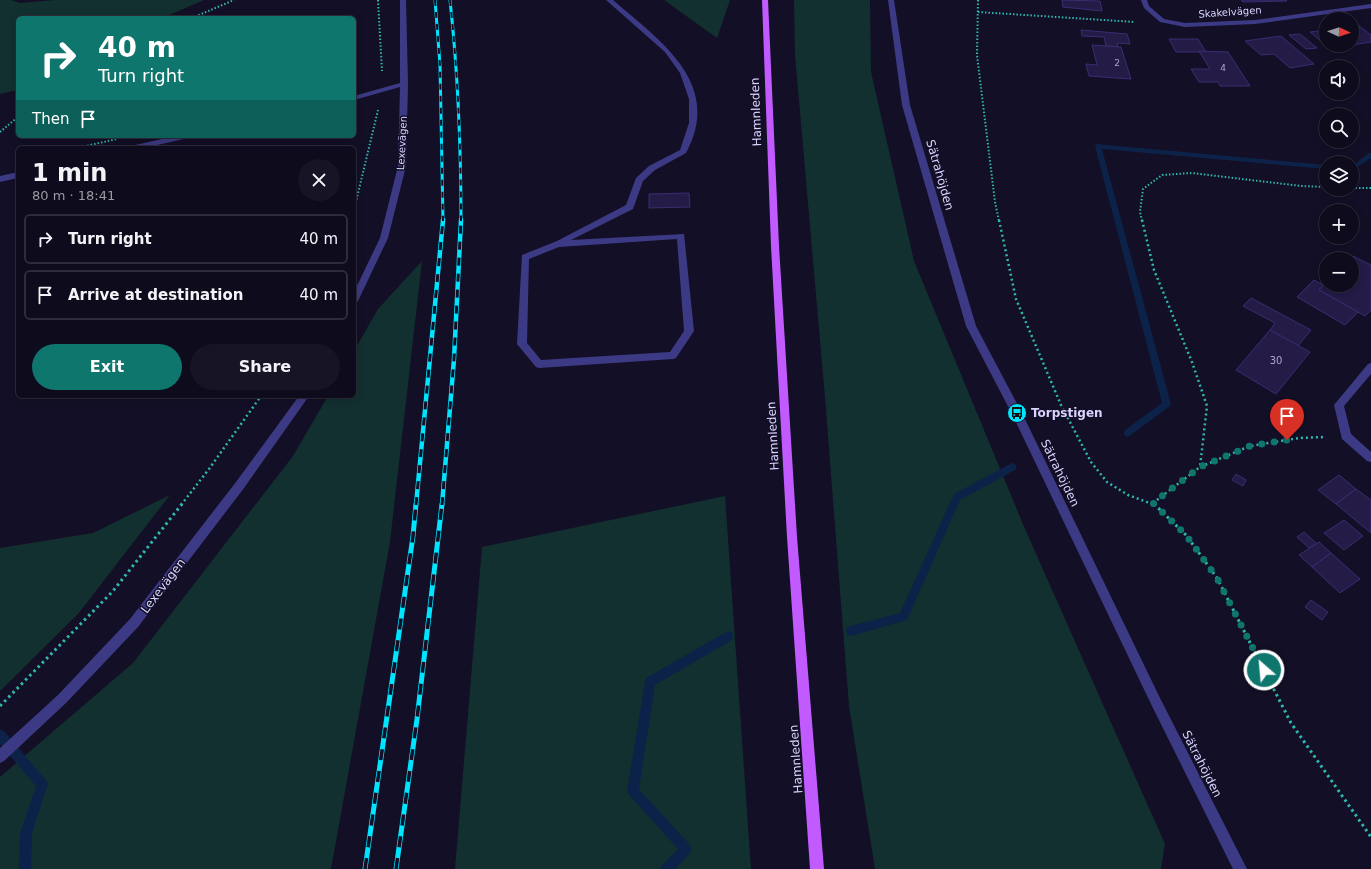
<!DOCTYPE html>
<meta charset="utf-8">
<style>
:root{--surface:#0e0b1c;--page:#171425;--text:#f1f3f6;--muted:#9b9ba3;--line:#2e2b3b;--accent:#0f766e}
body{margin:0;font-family:"DejaVu Sans",sans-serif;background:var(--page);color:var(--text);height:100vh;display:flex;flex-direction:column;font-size:15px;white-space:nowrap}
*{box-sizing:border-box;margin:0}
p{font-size:13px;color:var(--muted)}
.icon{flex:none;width:22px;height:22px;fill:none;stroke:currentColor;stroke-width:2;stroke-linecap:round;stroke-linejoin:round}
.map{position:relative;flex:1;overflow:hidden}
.sheet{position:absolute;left:16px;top:146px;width:340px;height:252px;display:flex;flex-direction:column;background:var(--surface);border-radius:6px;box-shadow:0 2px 10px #0003,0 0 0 1px var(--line)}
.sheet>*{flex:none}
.hud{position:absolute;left:16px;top:16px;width:340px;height:122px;border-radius:6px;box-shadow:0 2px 10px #0003,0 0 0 1px var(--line);background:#0f766e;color:#fff;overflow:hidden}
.needle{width:26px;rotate:93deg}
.fabs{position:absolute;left:1319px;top:12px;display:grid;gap:8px}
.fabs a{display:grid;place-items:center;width:40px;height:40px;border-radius:50%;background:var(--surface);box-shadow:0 2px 10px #0003,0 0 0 1px var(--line);font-size:20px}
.pin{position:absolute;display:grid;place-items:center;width:34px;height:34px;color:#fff;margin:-41px -17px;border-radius:50% 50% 50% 0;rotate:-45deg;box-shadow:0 0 4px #0007}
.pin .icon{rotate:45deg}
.me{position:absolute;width:44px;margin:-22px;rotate:333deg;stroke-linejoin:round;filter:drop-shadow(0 0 3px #0008)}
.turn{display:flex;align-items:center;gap:14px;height:84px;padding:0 16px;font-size:18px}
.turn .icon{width:52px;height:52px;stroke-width:2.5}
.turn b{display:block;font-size:28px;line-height:34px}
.then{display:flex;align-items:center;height:38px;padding:0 16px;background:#0003;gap:8px;font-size:15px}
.round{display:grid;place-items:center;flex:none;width:42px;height:42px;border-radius:21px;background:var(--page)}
.headline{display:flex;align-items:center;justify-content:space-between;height:68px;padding:0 16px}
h1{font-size:24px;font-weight:700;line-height:30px}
.button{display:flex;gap:8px;margin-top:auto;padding:8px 16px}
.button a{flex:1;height:46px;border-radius:24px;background:var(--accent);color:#fff;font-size:16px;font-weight:700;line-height:46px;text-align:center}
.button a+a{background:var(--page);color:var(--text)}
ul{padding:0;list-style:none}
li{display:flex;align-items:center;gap:12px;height:50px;margin:0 8px 6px;padding:0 8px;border:2px solid var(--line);border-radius:6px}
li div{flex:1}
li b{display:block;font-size:15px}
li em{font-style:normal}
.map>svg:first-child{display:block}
.green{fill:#12302f}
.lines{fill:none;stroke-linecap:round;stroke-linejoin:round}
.stream{fill:#0c2248;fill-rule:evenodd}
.building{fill:#241b47;stroke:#3b2d73}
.path-far2{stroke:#2fb8b0;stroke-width:2;stroke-dasharray:1.5 2;stroke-linecap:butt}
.path-far1{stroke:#2fb8b0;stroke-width:2.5;stroke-dasharray:2 3;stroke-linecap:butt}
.path{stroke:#2fb8b0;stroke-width:3;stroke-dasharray:2.5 3.5;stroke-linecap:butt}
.minor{fill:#3d3a85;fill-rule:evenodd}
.major{fill:#c25bff;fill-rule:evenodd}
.rail-far2-casing{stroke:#00e5ff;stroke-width:3}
.rail-far1-casing{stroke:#00e5ff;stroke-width:4.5}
.rail-casing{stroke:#00e5ff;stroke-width:5}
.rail-far2{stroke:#130f26;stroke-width:2;stroke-dasharray:6;stroke-linecap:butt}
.rail-far1{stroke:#130f26;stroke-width:3;stroke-dasharray:8;stroke-linecap:butt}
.rail{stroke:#130f26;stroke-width:3.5;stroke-dasharray:11;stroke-linecap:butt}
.route{stroke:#0f766e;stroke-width:7;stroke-dasharray:0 12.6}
.labels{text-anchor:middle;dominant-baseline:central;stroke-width:3;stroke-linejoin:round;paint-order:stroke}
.far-number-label{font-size:9px;fill:#aca6d1}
.far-street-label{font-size:10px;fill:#d9d4ff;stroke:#130f26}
.number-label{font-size:10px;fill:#aca6d1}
.street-label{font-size:12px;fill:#d9d4ff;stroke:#130f26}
.poi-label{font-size:12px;font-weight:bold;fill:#d9d4ff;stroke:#130f26;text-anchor:start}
</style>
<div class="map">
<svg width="1371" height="869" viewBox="0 0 1371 869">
<rect width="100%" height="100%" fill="#130f26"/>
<!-- green -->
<g class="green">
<path d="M0 0H11L20 3 55 0H204L162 18H18V90L0 94Z"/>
<path d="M664 0H730L717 38Z"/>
<path d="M794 0H870L871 72 914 261 1025 529 1165 844 1161 869H875L849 706 825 397 795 55Z"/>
<path d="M422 261 390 542 331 869H0V777L133 663 293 456 328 396H354V351L378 309Z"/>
<path d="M170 495 78 614 0 691V548L93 533Z"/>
<path d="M725 496 751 869H455L482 547Z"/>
</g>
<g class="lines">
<!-- stream -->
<g class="stream">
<path d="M1096 144 1326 165V169L1102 149 1171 404 1170 406 1128 437 1125 436 1124 433 1125 430 1162 403 1095 146Z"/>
<path d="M1369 153H1371V158L1352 171V166Z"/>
<path d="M1012 463 1015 464 1017 467 1015 470 960 500 907 620 851 636 847 635 846 631 847 627 900 613 954 494Z"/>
<path d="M728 631 732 632 733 636 732 640 655 685 639 789 690 845 692 849 690 853 675 869H660L662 865 678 849 629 795 627 791 645 682 646 678Z"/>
<path d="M0 729 4 731 46 780 48 784 32 833 31 869H19L20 833 36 786 0 744Z"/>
</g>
</g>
<!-- building -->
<g class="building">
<path d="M1062 0 1100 1 1102 11 1063 7Z"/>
<path d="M1241 0H1286L1287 1 1243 2Z"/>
<path d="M1358 25 1371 35V42L1352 45V26Z"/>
<path d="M1081 30 1127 34 1130 44 1117 43 1118 47 1106 46 1104 37 1082 36Z"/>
<path d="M1326 30V45H1351L1329 48 1310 32Z"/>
<path d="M1300 34 1317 48 1306 49 1289 35Z"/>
<path d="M1281 36 1314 64 1290 68 1274 54 1261 55 1245 41Z"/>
<path d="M1169 39H1198L1206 52H1176Z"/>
<path d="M1092 45 1121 47 1131 79 1089 76 1086 64 1097 65Z"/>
<path d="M1199 51 1228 52 1250 86H1220L1218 82H1199L1191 69H1210Z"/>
<path d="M689 193 690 207 649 208V194Z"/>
<path d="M1353 256 1371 265V310L1365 316 1319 290 1326 282V285H1352V259H1350Z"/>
<path d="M1314 280 1323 285 1319 290 1358 312 1345 325 1297 297Z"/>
<path d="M1251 298 1311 330 1298 346 1270 330 1275 323 1243 306Z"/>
<path d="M1270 330 1310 352 1276 394 1236 370Z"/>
<path d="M1236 474 1246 480 1243 486 1232 480Z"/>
<path d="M1339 475 1356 489 1336 504 1318 490Z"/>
<path d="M1356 489 1371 500V533L1336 504Z"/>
<path d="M1344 520 1363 536 1344 550 1324 533Z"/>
<path d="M1304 532 1317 544 1309 548 1297 537Z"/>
<path d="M1319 542 1331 553 1312 567 1299 555Z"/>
<path d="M1331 553 1360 579 1340 593 1312 567Z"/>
<path d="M1311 600 1328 612 1322 620 1305 607Z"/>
</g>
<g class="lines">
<!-- path-far2 -->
<g class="path-far2">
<path d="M378 0 382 71"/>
<path d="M978 0 977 55 995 202 999 221"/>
<path d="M978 12 1135 22"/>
<path d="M192 18 234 0"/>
<path d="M0 132 18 117"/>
<path d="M77 148 117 139"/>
<path d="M1352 188H1371"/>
<path d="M354 210 378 110"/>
<path d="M1142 221 1140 212 1143 189 1162 175 1192 173 1301 186 1326 187"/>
</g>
<!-- path-far1 -->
<g class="path-far1">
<path d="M999 220 1016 299 1061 405 1091 462 1107 482 1128 495 1155 505"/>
<path d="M1142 220 1154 270 1192 362 1207 406 1200 467"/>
<path d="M1153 503 1200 467 1250 446 1299 438 1326 437"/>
<path d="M181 505 209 469 261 396"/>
</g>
<!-- path -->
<g class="path">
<path d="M1154 504 1186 535 1217 578 1291 723 1371 837"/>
<path d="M0 706 113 591 182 504"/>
</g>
<!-- minor -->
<g class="minor">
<path d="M400 0H406L408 84 406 166 388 238 358 301 354 304V292L380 238 398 166 400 87 354 100V96L400 83Z"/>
<path d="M606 0H613C659 40 724 83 686 153L655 170 643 181 633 209 571 240 684 234 694 331 676 358 673 359 539 368 536 367 517 344 522 255 557 241 626 205 636 178 649 166 680 150 689 123V99L680 73 665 52ZM677 239 684 331 670 352 541 360 527 343 529 259 559 247Z"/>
<path d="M888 0H894L910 105 976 326 1022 413 1160 698 1247 869H1233L1152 706 1012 414 966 326 902 105Z"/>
<path d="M1141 0H1147L1149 6 1164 19 1185 23 1255 20 1371 4V8L1255 24 1185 27 1160 22 1144 8Z"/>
<path d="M175 136H189L188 138 144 148H130L131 146Z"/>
<path d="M18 172V178L0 182V176Z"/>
<path d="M1371 363V374L1344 406 1351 434 1371 452V462L1367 461 1342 439 1334 405 1368 364Z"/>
<path d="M299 396H309L244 488 138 627 66 703 4 761 0 763V748L58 695 130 619 236 482Z"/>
</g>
<!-- major -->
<path class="major" d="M762 0H768L779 246 797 537 824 869H810L787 537 771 246Z"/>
<defs>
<g id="rail-far2">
<path d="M435 0 440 65 443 221"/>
<path d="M450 0C458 74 461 147 461 221"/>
</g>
<g id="rail-far1">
<path d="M416 505 443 220"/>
<path d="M442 505 454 359 461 220"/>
</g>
<g id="rail">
<path d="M365 869 413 536 416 504"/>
<path d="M396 869 417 719 442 504"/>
</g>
</defs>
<!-- rail-far2 casing -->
<use href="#rail-far2" class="rail-far2-casing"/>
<!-- rail-far1 casing -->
<use href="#rail-far1" class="rail-far1-casing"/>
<!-- rail casing -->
<use href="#rail" class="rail-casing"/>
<!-- rail-far2 -->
<use href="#rail-far2" class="rail-far2"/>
<!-- rail-far1 -->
<use href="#rail-far1" class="rail-far1"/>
<!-- rail -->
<use href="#rail" class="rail"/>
</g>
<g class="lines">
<!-- route -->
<path class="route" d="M1264 670 1217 578 1186 535 1153 503 1200 467 1250 446 1287 440"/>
</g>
<!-- icons -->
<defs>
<symbol id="bus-disc" viewBox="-11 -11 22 22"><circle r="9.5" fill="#00e5ff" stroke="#130f26"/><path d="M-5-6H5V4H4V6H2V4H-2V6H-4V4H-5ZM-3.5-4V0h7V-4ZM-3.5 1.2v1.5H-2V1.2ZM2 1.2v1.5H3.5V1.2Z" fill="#111"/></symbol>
</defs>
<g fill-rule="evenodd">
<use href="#bus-disc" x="1006" y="402" width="22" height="22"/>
</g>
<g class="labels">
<!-- far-number labels -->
<g class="far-number-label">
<text x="1117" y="63">2</text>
<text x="1223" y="68">4</text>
</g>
<!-- far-street labels -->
<g class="far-street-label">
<text transform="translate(1230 12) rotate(-4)">Skakelvägen</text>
<text transform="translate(402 143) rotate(-87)">Lexevägen</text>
</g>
<!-- number labels -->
<g class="number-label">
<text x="1276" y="360">30</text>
</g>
<!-- street labels -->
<g class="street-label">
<text transform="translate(756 112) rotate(-92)">Hamnleden</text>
<text transform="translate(940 175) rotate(74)">Sätrahöjden</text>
<text transform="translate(773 436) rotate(-93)">Hamnleden</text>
<text transform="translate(1060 473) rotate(64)">Sätrahöjden</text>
<text transform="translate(163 586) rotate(-53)">Lexevägen</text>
<text transform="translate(796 759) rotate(-94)">Hamnleden</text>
<text transform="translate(1202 764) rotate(63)">Sätrahöjden</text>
</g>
<!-- poi labels -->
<g class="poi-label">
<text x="1031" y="413">Torpstigen</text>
</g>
</g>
</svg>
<div class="fabs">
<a><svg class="needle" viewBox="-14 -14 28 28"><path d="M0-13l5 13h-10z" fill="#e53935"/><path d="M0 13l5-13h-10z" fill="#9b9ba3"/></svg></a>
<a><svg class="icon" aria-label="sound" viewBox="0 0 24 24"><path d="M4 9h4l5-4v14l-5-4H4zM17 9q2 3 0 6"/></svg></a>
<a><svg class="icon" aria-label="search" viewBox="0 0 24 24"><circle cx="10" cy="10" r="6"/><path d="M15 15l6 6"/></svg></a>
<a><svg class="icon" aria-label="layers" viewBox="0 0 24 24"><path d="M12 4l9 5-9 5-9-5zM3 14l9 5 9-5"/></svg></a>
<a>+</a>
<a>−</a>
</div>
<div class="pin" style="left:1287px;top:440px;background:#d93025"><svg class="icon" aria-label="arrive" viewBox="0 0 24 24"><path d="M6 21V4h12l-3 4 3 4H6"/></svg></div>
<svg class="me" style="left:1264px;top:670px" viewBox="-20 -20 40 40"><circle r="17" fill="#0f766e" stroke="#fff" stroke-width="3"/><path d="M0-11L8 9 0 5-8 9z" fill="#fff"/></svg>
<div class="hud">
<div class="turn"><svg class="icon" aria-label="right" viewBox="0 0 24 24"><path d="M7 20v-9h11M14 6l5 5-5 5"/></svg><div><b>40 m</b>Turn right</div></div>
<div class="then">Then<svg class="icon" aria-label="arrive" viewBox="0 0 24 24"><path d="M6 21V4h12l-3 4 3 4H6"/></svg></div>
</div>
<section class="sheet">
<div class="headline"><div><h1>1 min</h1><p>80 m · 18:41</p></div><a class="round"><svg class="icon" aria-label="close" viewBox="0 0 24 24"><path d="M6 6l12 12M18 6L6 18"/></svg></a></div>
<ul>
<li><svg class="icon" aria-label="right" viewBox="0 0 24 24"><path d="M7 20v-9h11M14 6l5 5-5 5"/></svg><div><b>Turn right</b></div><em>40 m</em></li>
<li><svg class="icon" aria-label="arrive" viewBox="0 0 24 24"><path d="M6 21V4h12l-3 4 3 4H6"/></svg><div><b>Arrive at destination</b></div><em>40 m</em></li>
</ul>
<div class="button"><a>Exit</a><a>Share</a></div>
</section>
</div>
